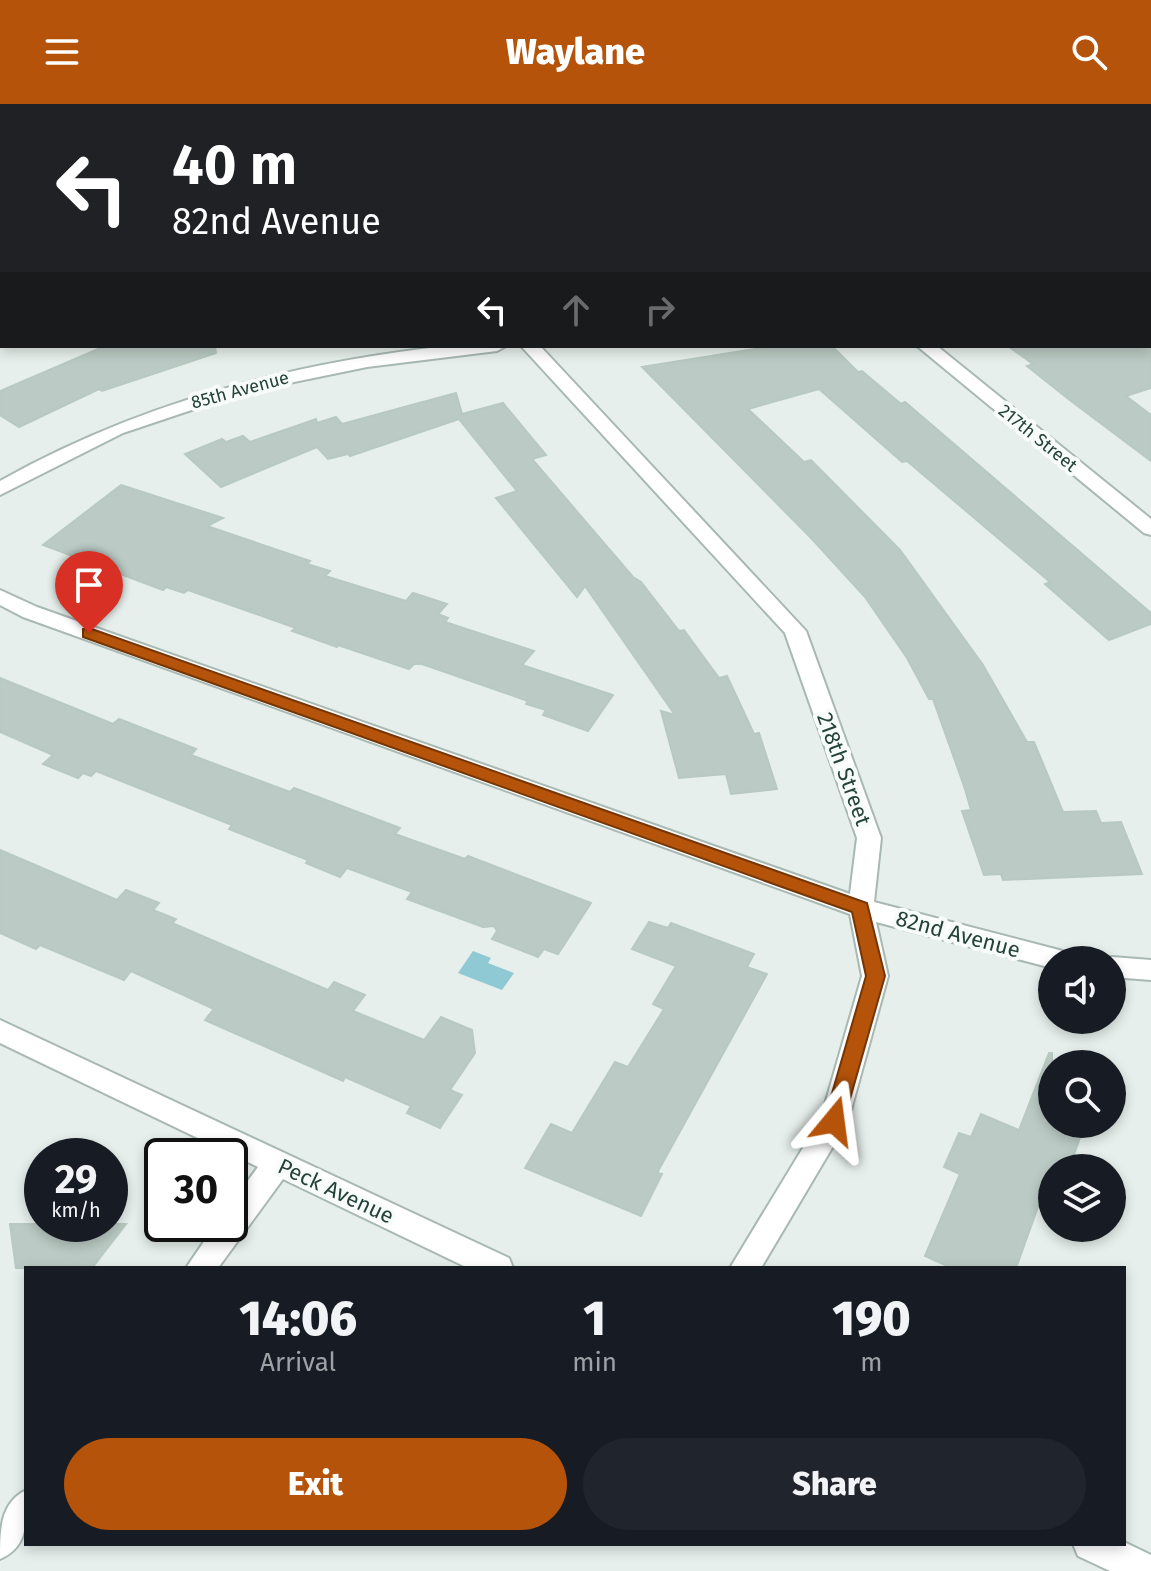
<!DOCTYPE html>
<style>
:root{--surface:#171b24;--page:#20242c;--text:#f1f3f6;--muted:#9ea1a6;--accent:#b45309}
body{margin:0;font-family:"Fira Sans",sans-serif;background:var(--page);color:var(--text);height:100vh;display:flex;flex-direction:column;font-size:30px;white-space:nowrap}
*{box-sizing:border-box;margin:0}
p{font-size:26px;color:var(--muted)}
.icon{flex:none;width:44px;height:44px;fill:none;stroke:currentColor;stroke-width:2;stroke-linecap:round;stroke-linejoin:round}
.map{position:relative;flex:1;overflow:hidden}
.details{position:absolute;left:24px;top:1162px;width:1102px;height:280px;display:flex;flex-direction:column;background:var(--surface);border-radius:0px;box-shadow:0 4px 12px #0003}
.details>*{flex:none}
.hud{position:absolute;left:0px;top:0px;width:1152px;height:244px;box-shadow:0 4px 12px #0003;background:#202124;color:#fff;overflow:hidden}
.buttons{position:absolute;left:1038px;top:842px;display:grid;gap:16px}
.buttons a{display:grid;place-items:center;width:88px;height:88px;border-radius:50%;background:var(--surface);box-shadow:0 4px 12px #0003;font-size:40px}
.speed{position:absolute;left:24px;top:1034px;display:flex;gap:16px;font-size:40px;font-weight:700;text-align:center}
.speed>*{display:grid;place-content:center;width:104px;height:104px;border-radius:50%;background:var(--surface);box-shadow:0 4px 12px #0003;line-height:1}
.speed small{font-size:20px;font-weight:400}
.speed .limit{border:4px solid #111;border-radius:12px;background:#fff;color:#111}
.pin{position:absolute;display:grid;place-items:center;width:68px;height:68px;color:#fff;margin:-82px -34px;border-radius:50% 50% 50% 0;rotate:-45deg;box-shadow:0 0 8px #0007}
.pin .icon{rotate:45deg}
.me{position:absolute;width:88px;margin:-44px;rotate:16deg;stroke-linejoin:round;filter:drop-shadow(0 0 6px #0008)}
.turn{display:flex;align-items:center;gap:28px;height:168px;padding:0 40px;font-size:36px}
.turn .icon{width:104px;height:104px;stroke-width:2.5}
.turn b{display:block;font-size:56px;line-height:68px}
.lanes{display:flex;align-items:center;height:76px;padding:0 40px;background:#0003;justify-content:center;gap:40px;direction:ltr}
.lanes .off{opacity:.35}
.eta{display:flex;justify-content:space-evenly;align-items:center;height:136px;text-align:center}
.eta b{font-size:48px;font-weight:800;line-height:56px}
.primary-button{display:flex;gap:16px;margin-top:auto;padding:16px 40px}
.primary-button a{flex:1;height:92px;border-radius:48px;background:var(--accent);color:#fff;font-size:32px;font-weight:800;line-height:92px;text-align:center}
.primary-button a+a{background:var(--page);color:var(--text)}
header{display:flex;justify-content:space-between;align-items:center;height:104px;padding:0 40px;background:var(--accent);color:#fff;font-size:36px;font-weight:800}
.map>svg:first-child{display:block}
.green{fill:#bfe0c8}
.water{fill:#8ec9d4}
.building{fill:#bbcac4;stroke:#b8c9c2;stroke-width:2}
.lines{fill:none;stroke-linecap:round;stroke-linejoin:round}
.minor-casing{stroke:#a8b8b2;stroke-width:4}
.minor{fill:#fff;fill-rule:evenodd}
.route{fill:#b45309;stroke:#753606;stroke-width:2}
.labels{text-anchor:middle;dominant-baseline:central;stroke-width:8;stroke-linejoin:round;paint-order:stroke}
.far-street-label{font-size:18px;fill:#24423a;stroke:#f7fbf9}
.street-label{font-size:22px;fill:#24423a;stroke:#f7fbf9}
</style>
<header><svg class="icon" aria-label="menu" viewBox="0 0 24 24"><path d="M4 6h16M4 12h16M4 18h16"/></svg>Waylane<svg class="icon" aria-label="search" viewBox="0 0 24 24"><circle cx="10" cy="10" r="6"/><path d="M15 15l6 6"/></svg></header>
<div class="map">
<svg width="1151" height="1467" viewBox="0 0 1151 1467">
<rect width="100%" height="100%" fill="#e6efeb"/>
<!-- green -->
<path class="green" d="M0 0H386L2 2 0 154Z"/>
<!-- water -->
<path class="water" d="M473 847 491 854 488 859 514 869 502 886 458 869Z"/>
<!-- building -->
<g class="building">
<path d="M105 242H215L216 249 102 287 99 285 19 323 0 311V287Z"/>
<path d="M774 242H832L858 268 862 267 901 300 905 298 1151 509V520L1109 536 1045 480 1050 478 907 357 902 358 819 285 748 305 804 358 811 356 900 446 983 561 1027 638H1034L1063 708 1096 707 1101 719 1121 718 1142 770 1003 776 1001 770 984 771 962 707 971 706 964 682 933 595H929L907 554 865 493 812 435 642 263Z"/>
<path d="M1008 242H1151V284L1126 292 1151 311V357L1071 297 1027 262 1033 260Z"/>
<path d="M456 289 462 310 503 299 546 351 532 355 633 473 641 478 679 527 684 526 719 574 727 572 754 630 759 629 777 685 731 690 726 670 679 674 661 607 675 611 585 482 577 493 496 394 517 387 459 315 350 352 348 350 328 355 317 343 221 383 185 350 222 335 226 338 243 332 250 338 316 315 317 319 336 313 342 320Z"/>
<path d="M121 381 223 414 207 422 310 457 307 460 330 467 325 472 406 497 413 489 447 500 438 510 448 514 445 518 534 547 522 561 613 591 588 627 543 611 546 606 526 600 528 597 422 560H414L409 565 338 541 337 543 292 527 296 524 188 486 184 489 166 483 163 486 43 441Z"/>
<path d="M0 574 113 620 119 615 196 645 191 651 290 688 294 684 400 724 395 730 465 755 468 752 591 799 558 850 544 845 538 853 492 835 497 827 494 822 483 823 407 795 412 788 347 764 340 773 306 759 308 756 229 725 232 721 96 667 91 672 83 669 78 674 43 660 53 651 0 628Z"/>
<path d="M0 746 117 796 126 786 159 799 153 806 176 815 172 819 328 886 334 878 365 891 353 907 424 936 441 913 472 926 475 949 450 986 462 991 440 1024 407 1009 411 1002 345 973 343 977 205 916 214 905 131 867 124 876 40 841 36 845 0 829Z"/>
<path d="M649 818 668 824 671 819 754 850 747 863 767 870 657 1069 662 1070 641 1112 525 1064 551 1020 572 1029 615 958 628 963 664 905 653 900 676 862 632 845Z"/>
<path d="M1049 949H1052V1020H1085L1069 1064H1052L1016 1164H952L925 1152 960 1070 944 1063 959 1029 971 1033 981 1010 1019 1026Z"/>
<path d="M10 1120H126L92 1164H16Z"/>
</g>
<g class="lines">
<defs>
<g id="minor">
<path d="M403 0H421L402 2Z"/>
<path d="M621 0H636L637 2H622Z"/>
<path d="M942 0H958L959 2H943Z"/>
<path d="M984 0H1000L1001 2H985Z"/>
<path d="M1150 96 1151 97V107L1150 106Z"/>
<rect x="1150" y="125" width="1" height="10"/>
<rect x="0" y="162" width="2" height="10"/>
<path d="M448 242H506L497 247 367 263 245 288 123 329 0 391V377C139 299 290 259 448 242Z"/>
<path d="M521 242H540L806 527 881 734 874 798 1059 846 1068 849 1072 856H1052V864L876 818 888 872 848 1017 761 1164H730L821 1014 862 872 850 810 23 513 0 501V486L37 503 850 790 857 734 785 529Z"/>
<path d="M917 242H937L1151 415V431L1144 429Z"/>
<path d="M1112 853 1151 856V876L1112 873V856H1103Z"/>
<path d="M0 916 509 1154 513 1164H468L283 1075 218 1164H186L216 1120H230V1101L258 1063 0 939Z"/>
<path d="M26 1386C26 1415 30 1442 0 1455 0 1426 0 1399 26 1386Z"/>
<path d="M1124 1438 1151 1451V1467H1110L1078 1452 1073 1440Z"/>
</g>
</defs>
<!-- minor casing -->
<use href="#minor" class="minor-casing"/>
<!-- minor -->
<use href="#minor" class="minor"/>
</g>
<!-- route -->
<path class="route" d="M89 524 867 799 885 872 842 1023 834 1026 827 1023 824 1017 866 872 852 808 83 533V525Z"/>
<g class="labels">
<!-- far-street labels -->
<g class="far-street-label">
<text transform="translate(240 286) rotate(-15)">85th Avenue</text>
<text transform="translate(1038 334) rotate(39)">217th Street</text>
</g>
<!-- street labels -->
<g class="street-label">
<text transform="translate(844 665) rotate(70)">218th Street</text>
<text transform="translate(958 830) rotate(15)">82nd Avenue</text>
<text transform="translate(336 1087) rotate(25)">Peck Avenue</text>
</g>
</g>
</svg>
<div class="buttons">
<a><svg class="icon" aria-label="sound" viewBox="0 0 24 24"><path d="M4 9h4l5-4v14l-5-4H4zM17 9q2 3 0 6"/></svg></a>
<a><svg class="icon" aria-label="search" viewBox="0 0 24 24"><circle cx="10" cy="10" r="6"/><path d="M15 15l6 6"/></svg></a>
<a><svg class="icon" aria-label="layers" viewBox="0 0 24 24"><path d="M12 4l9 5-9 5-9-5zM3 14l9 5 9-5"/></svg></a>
</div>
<div class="speed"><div>29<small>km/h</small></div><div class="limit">30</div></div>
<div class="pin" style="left:89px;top:529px;background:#d93025"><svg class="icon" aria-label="arrive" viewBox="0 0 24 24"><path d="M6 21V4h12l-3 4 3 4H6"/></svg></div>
<svg class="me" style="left:834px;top:1017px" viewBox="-20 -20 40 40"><path d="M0-17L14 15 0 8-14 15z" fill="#b45309" stroke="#fff" stroke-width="4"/></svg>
<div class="hud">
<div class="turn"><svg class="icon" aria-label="left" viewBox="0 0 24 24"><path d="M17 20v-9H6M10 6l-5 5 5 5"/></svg><div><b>40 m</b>82nd Avenue</div></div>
<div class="lanes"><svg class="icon" aria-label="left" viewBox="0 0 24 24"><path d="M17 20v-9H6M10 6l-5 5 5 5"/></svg><svg class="icon off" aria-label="ahead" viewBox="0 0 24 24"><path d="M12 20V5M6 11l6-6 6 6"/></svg><svg class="icon off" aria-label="right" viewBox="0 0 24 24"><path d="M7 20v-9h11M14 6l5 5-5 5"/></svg></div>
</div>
<section class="details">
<div class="eta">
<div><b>14:06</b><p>Arrival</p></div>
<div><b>1</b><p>min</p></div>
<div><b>190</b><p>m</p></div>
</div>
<div class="primary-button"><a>Exit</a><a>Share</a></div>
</section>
</div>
